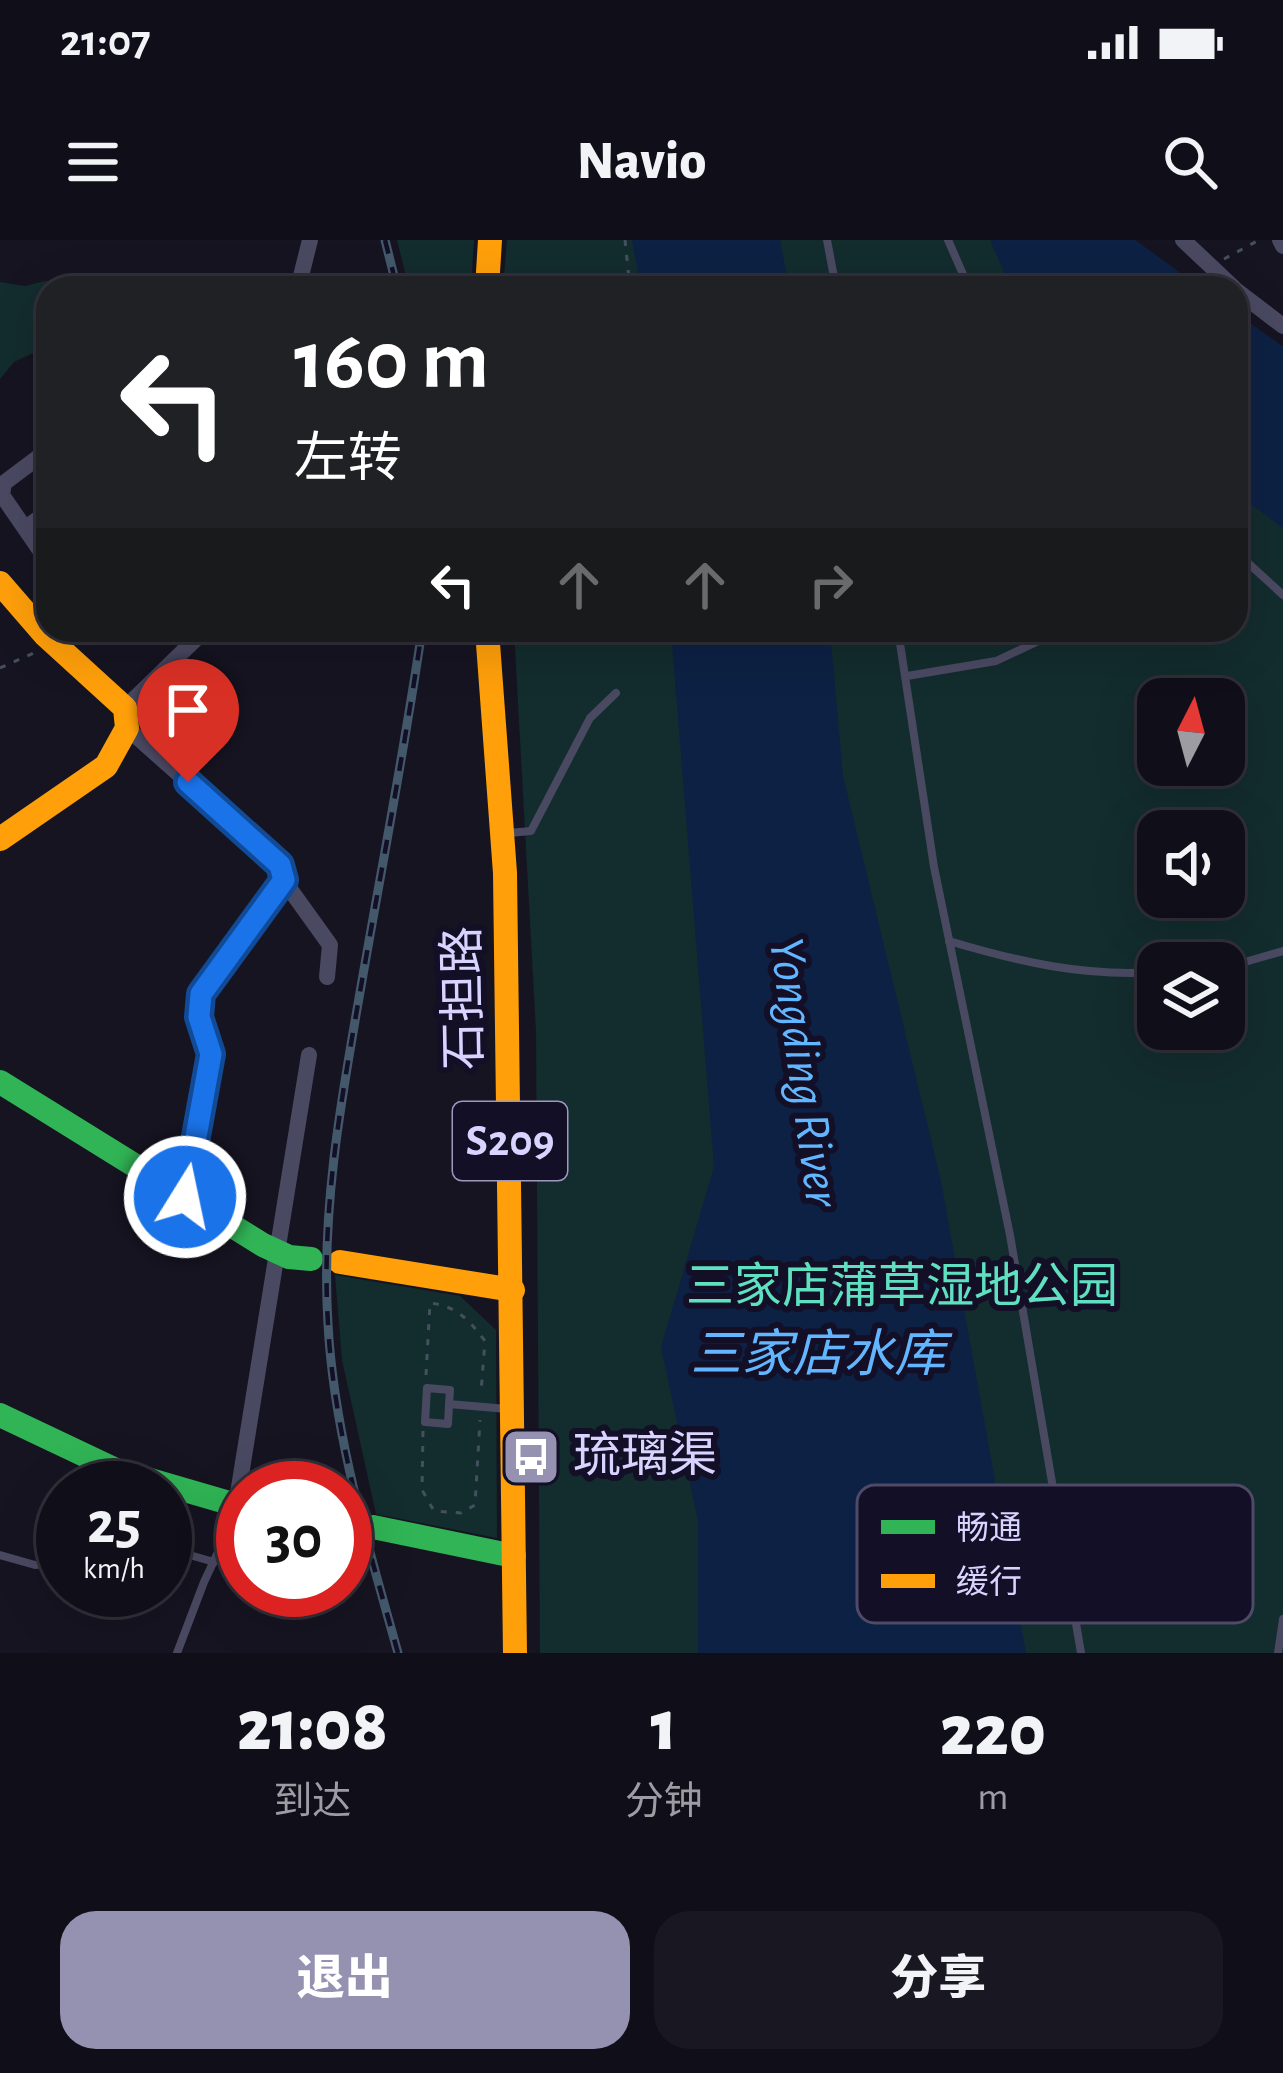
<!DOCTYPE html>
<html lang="zh">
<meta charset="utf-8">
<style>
:root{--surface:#100f19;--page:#191822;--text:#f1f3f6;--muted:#9c9ca2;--line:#302f38;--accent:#9591b1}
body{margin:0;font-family:"Alegreya Sans","Noto Sans SC",sans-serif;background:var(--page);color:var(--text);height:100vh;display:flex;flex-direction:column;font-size:45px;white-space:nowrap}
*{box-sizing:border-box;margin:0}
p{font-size:39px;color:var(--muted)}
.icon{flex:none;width:66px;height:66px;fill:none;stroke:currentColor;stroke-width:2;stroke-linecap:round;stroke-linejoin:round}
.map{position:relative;height:1413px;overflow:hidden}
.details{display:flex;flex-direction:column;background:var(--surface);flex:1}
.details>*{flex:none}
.guide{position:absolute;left:36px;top:36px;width:1212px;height:366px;border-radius:36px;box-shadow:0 12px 48px #0002,0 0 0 3px var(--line);background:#202124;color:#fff;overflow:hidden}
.needle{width:78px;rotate:6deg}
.controls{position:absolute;left:1137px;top:438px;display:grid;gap:24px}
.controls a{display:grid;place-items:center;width:108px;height:108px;border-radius:24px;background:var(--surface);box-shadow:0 12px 48px #0002,0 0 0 3px var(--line);font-size:60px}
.speed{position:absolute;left:36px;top:1221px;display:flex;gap:24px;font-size:60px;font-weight:700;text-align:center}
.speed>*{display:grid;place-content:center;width:156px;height:156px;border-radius:50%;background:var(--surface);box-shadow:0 12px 48px #0002,0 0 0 3px var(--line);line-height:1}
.speed small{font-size:30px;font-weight:400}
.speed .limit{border:18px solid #d22;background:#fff;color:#111}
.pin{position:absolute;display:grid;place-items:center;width:102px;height:102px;color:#fff;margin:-123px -51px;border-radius:50% 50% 50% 0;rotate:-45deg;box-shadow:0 0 12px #0007}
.pin .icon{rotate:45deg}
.me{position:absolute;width:132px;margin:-66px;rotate:10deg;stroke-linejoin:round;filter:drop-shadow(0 0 9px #0008)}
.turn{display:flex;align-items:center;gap:42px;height:252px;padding:0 60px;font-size:54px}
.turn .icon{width:156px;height:156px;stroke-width:2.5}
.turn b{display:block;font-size:84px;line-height:102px}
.lanes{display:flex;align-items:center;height:114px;padding:0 60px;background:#0003;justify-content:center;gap:60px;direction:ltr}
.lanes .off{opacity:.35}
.eta{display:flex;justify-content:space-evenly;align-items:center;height:204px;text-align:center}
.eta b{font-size:72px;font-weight:800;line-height:84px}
.button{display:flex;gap:24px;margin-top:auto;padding:24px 60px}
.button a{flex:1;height:138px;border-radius:36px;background:var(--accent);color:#fff;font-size:48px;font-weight:800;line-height:138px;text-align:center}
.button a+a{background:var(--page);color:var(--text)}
.status{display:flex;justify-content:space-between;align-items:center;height:84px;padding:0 60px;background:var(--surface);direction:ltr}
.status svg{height:33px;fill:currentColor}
header{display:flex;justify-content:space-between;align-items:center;height:156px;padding:0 60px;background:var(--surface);font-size:54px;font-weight:800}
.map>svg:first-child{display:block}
.green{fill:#132c2d;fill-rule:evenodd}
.water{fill:#0d2144}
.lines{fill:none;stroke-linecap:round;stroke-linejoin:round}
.path{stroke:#44505f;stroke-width:3;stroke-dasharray:6 9;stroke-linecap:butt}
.lane{stroke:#4a4962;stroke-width:8}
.street{stroke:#4a4962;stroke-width:16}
.fast{stroke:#30b455;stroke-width:24}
.slow{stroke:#ff9f0a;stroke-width:24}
.rail-casing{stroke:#43596b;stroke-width:9}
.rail{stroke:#130f26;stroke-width:4.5;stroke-dasharray:14;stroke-linecap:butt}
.route-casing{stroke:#114b97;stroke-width:30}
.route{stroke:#1a73e8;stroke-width:21}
.labels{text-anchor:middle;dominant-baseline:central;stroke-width:12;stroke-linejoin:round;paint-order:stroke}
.shield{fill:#130f26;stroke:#9e99be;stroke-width:3}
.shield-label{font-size:45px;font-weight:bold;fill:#d9d4ff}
.street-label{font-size:48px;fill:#d9d4ff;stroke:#130f26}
.park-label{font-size:48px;fill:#5fe0c0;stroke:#130f26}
.poi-label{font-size:48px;fill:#d9d4ff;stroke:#130f26;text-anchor:start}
.water-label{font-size:51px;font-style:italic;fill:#62b6ff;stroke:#130f26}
.key{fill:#130f26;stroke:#4e4a67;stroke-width:3}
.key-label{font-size:33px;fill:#d9d4ff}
</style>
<div class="status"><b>21:07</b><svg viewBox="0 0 49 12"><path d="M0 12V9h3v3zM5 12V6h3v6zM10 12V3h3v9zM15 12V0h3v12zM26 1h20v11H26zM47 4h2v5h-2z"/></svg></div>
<header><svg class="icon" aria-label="menu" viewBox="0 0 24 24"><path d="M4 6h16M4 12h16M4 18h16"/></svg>Navio<svg class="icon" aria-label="search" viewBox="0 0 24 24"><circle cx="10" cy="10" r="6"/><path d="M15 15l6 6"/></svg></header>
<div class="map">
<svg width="1283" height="1413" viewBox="0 0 1283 1413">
<rect width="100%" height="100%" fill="#161421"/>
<!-- green -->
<g class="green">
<path d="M397 0H474L471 48H409Z"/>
<path d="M507 0H1135L1201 48H503Z"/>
<path d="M45 41H65L67 48H48V106L14 122 0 139V42L25 46Z"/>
<path d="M1236 73 1283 107V1413H540L536 791 514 390H1236ZM1158 459H1224V525H1158ZM1158 591H1224V657H1158ZM1158 723H1224V789H1158Z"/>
<path d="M335 1035 460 1056 496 1090 497 1298 376 1274 342 1120Z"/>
</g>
<!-- water -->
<g class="water">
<path d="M632 0H780L789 48H641Z"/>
<path d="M990 0H1135L1201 48H1011Z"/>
<path d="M1236 73 1283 107V288L1236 253Z"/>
<path d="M671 390H830L843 536 941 941 1026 1413H698V1281L661 1107 714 927Z"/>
</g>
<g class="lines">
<!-- path -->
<g class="path">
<path d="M625 0 630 48"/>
<path d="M1224 19 1259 0"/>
<path d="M0 428 36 412"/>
<path d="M426 1135 430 1063C457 1066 470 1081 485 1101L481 1152"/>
<path d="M423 1191 422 1250 434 1271 461 1273 475 1265 480 1180"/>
</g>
<!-- lane -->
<g class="lane">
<path d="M827 0 836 48"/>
<path d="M948 0 969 48"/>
<path d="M1236 312 1283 355"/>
<path d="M898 390 934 627 1010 995 1081 1413"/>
<path d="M907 436 996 421 1062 390"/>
<path d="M509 593 531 591 590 478 616 453"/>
<path d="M949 701C1019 722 1085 737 1158 732"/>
<path d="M1224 728 1283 711"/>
<path d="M449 1164 450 1150 427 1148 425 1182 448 1184 449 1164 507 1169"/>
<path d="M165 1308 214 1322"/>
<path d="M0 1315 35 1325 63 1322"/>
<path d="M177 1413 204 1342 234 1278"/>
<path d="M1278 1413 1283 1379"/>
</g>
<!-- street -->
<g class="street">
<path d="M1183 0 1234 48"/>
<path d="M1280 0 1283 6"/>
<path d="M298 48 310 0"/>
<path d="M1236 50 1283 86"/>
<path d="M48 210 4 243 2 255 48 322"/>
<path d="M25 288 48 272"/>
<path d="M125 468 205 390"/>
<path d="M127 488 280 624 284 641 201 755 199 777 211 814 185 957"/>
<path d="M284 641 330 705 327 737"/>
<path d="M234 1278 309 815"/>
</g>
<!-- fast -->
<g class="fast">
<path d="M0 842 263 1005 289 1017 311 1019"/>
<path d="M0 1175 116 1230 243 1267"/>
<path d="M345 1293 373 1287 514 1316"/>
</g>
<!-- slow -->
<g class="slow">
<path d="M487 48 490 0"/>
<path d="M0 343 45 395 125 468 127 488 106 526 0 599"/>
<path d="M487 390 505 633 515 1413"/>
<path d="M340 1022 513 1050"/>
</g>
<defs>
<g id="rail">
<path d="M385 0 397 48"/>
<path d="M398 1413C368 1305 334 1196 328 1084 321 974 340 866 359 758 380 636 404 513 422 390"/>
</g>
</defs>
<!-- rail casing -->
<use href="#rail" class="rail-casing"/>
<!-- rail -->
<use href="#rail" class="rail"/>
</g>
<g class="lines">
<defs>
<path id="route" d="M185 957 211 814 199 777 201 754 284 640 280 625 188 542"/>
</defs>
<!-- route casing -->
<use href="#route" class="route-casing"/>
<!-- route -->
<use href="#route" class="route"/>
</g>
<!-- icons -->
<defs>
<symbol id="bus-square" viewBox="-11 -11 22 22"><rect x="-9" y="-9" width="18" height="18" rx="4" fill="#9591b1" stroke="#130f26"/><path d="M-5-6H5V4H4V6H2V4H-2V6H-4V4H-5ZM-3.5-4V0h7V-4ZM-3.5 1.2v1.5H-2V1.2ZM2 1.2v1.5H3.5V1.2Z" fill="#fff"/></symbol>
</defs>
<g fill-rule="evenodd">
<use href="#bus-square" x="498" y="1184" width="66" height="66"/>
</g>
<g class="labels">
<!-- shield labels -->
<rect class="shield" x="453" y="862" width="114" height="78" rx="9"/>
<g class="shield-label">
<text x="510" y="901">S209</text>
</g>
<!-- street labels -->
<g class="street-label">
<text transform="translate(465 758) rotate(-91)">石担路</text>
</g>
<!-- park labels -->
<g class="park-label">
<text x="902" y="1048">三家店蒲草湿地公园</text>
</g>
<!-- poi labels -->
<g class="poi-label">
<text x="573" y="1217">琉璃渠</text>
</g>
<!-- water labels -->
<g class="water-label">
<text transform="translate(804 832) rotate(82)">Yongding River</text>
<text x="818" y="1115">三家店水库</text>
</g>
</g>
<!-- legend -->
<rect x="857" y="1245" width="396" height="138" rx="18" class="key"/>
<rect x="881" y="1280" width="54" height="14" fill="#30b455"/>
<rect x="881" y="1334" width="54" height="14" fill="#ff9f0a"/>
<g class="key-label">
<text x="956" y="1299">畅通</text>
<text x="956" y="1353">缓行</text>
</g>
</svg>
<div class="controls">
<a><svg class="needle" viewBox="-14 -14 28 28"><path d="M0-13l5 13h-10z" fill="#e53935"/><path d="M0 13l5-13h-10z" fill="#9c9ca2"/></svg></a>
<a><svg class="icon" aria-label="sound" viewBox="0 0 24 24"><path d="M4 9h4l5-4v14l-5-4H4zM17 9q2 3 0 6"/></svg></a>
<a><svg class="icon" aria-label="layers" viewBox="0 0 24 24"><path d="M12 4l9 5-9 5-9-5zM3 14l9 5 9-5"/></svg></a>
</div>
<div class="speed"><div>25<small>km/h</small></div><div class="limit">30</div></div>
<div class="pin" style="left:188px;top:542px;background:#d93025"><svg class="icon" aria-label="arrive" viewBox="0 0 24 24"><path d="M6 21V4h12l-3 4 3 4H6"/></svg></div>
<svg class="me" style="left:185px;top:957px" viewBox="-20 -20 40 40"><circle r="17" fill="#1a73e8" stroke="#fff" stroke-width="3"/><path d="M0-11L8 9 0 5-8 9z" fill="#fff"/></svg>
<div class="guide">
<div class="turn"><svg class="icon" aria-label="left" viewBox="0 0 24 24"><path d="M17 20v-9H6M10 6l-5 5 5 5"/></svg><div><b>160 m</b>左转</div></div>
<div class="lanes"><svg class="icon" aria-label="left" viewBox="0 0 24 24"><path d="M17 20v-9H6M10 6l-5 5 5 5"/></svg><svg class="icon off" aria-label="ahead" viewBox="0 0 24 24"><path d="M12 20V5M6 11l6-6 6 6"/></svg><svg class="icon off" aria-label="ahead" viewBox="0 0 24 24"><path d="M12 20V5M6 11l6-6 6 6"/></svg><svg class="icon off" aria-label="right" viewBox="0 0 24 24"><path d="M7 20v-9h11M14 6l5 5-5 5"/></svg></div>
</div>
</div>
<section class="details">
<div class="eta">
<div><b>21:08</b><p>到达</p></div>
<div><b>1</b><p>分钟</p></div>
<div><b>220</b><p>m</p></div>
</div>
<div class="button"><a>退出</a><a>分享</a></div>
</section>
